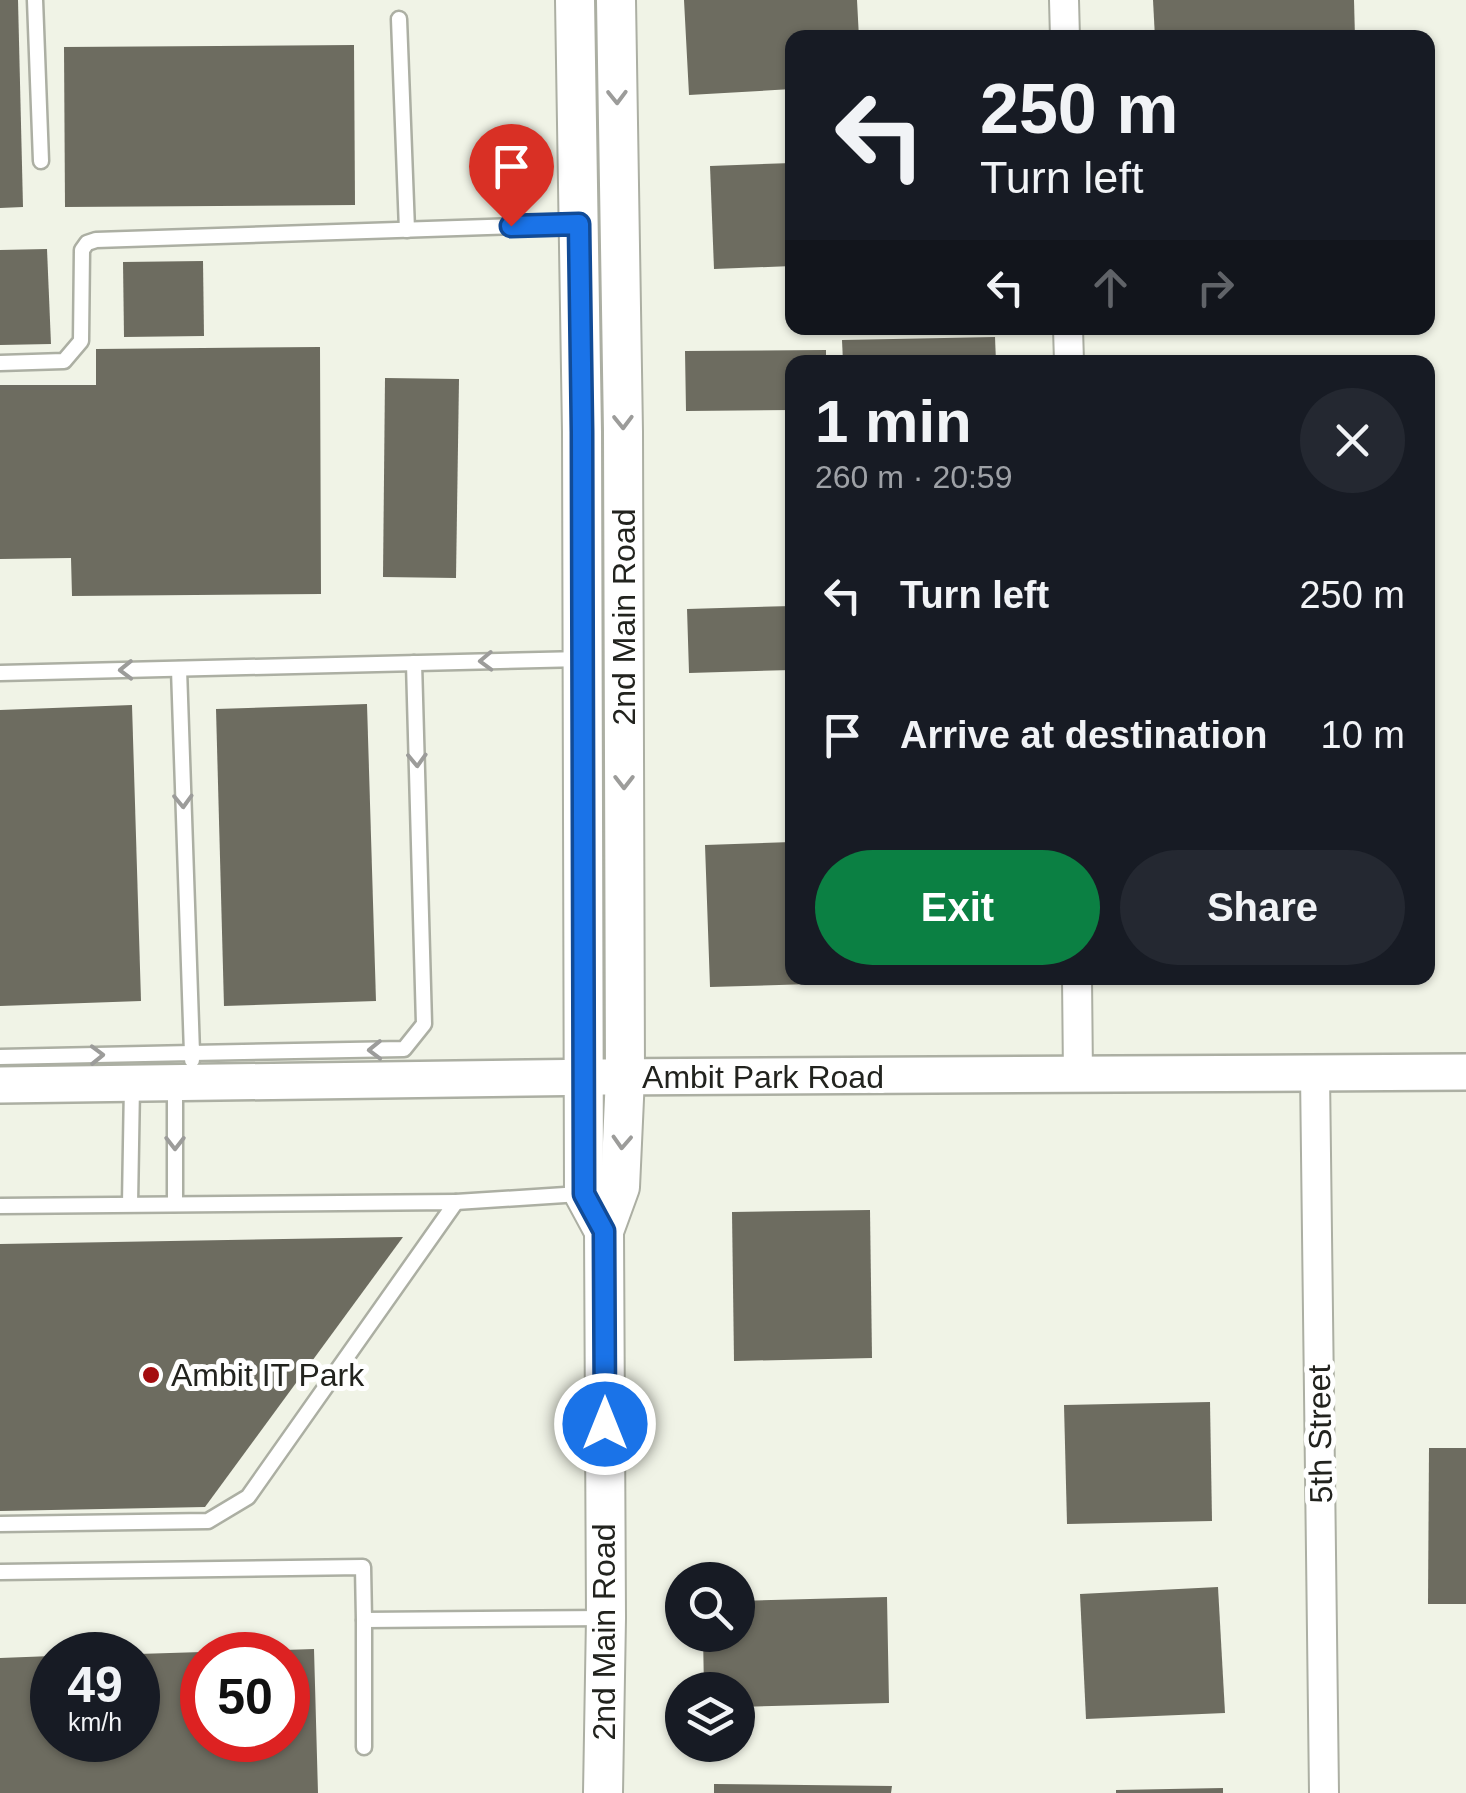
<!DOCTYPE html>
<meta charset="utf-8">
<style>
:root{--surface:#171b24;--page:#242831;--text:#f1f3f6;--muted:#9ea1a6;--accent:#0b8043}
body{margin:0;font-family:Helvetica,sans-serif;background:var(--page);color:var(--text);height:100vh;display:flex;flex-direction:column;font-size:38px;white-space:nowrap}
*{box-sizing:border-box;margin:0}
p{font-size:32px;color:var(--muted)}
.icon{flex:none;width:55px;height:55px;fill:none;stroke:currentColor;stroke-width:2;stroke-linecap:round;stroke-linejoin:round}
.map{position:relative;flex:1;overflow:hidden}
.panel{position:absolute;left:785px;top:355px;width:650px;height:630px;display:flex;flex-direction:column;background:var(--surface);border-radius:20px;box-shadow:0 2px 8px #0004}
.panel>*{flex:none}
.guide{position:absolute;left:785px;top:30px;width:650px;height:305px;border-radius:20px;box-shadow:0 2px 8px #0004;background:#171b24;color:var(--text);overflow:hidden}
.fabs{position:absolute;left:665px;top:1562px;display:grid;gap:20px}
.fabs a{display:grid;place-items:center;width:90px;height:90px;border-radius:50%;background:var(--surface);box-shadow:0 2px 8px #0004;font-size:50px}
.speed{position:absolute;left:30px;top:1632px;display:flex;gap:20px;font-size:50px;font-weight:700;text-align:center}
.speed>*{display:grid;place-content:center;width:130px;height:130px;border-radius:50%;background:var(--surface);box-shadow:0 2px 8px #0004;line-height:1}
.speed small{font-size:25px;font-weight:400}
.speed .limit{border:15px solid #d22;background:#fff;color:#111}
.pin{position:absolute;display:grid;place-items:center;width:85px;height:85px;color:#fff;margin:-102px -42px;border-radius:50% 50% 50% 0;rotate:-45deg;box-shadow:0 0 10px #0007}
.pin .icon{rotate:45deg}
.me{position:absolute;width:110px;margin:-55px;rotate:0deg;stroke-linejoin:round;filter:drop-shadow(0 0 8px #0008)}
.turn{display:flex;align-items:center;gap:35px;height:210px;padding:0 30px;font-size:45px}
.turn .icon{width:130px;height:130px;stroke-width:2.5}
.turn b{display:block;font-size:70px;line-height:85px}
.lanes{display:flex;align-items:center;height:95px;padding:0 30px;background:#0003;justify-content:center;gap:50px;direction:ltr}
.lanes .off{opacity:.35}
.round{display:grid;place-items:center;flex:none;width:105px;height:105px;border-radius:52px;background:var(--page)}
.summary{display:flex;align-items:center;justify-content:space-between;height:170px;padding:0 30px}
h1{font-size:60px;font-weight:700;line-height:75px}
.button{display:flex;gap:20px;margin-top:auto;padding:20px 30px}
.button a{flex:1;height:115px;border-radius:60px;background:var(--accent);color:#fff;font-size:40px;font-weight:700;line-height:115px;text-align:center}
.button a+a{background:var(--page);color:var(--text)}
ul{padding:0;list-style:none}
li{display:flex;align-items:center;gap:30px;height:140px;padding:0 30px}
li div{flex:1}
li b{display:block;font-size:38px}
li em{font-style:normal}
.map>svg:first-child{display:block}
.building{fill:#6d6c60}
.lines{fill:none;stroke-linecap:round;stroke-linejoin:round}
.service-casing{stroke:#acafa3;stroke-width:19}
.minor-casing{stroke:#acafa3;stroke-width:32}
.tertiary-casing{stroke:#acafa3;stroke-width:40}
.secondary-casing{stroke:#acafa3;stroke-width:42}
.service{stroke:#fff;stroke-width:14}
.minor{stroke:#fff;stroke-width:28}
.tertiary{stroke:#fff;stroke-width:35}
.secondary{stroke:#fff;stroke-width:38}
.oneway{stroke:#9c9c9a}
.route-casing{stroke:#114b97;stroke-width:25}
.route{stroke:#1a73e8;stroke-width:18}
.poi-dot{fill:#a40d10;stroke:#fff;stroke-width:4}
.labels{text-anchor:middle;dominant-baseline:central;stroke-width:10;stroke-linejoin:round;paint-order:stroke}
.street-label{font-size:32px;fill:#22231e;stroke:#fff}
.poi-label{font-size:32px;fill:#22231e;stroke:#fff;text-anchor:start}
</style>
<div class="map">
<svg width="1466" height="1793" viewBox="0 0 1466 1793">
<rect width="100%" height="100%" fill="#f0f3e6"/>
<!-- building -->
<g class="building">
<path d="M0 0H18L23 207 0 208Z"/>
<path d="M684 0H857L859 38H792V89L689 95Z"/>
<path d="M1153 0H1354L1355 38H1155Z"/>
<path d="M354 45 355 205 65 207 64 47Z"/>
<path d="M792 163V266L714 269 710 166Z"/>
<path d="M47 249 51 344 0 345V250Z"/>
<path d="M203 261 204 336 124 337 123 262Z"/>
<path d="M995 337 996 362H843L842 340Z"/>
<path d="M320 347 321 594 72 596 71 558 0 559V385H96V349Z"/>
<path d="M826 350V362H792V410L686 411 685 351Z"/>
<path d="M385 378 459 379 456 578 383 577Z"/>
<path d="M792 606V670L689 673 687 609Z"/>
<path d="M367 704 376 1001 224 1006 216 709Z"/>
<path d="M132 705 141 1001 0 1006V710Z"/>
<path d="M792 842V978H914L915 981 710 987 705 845Z"/>
<path d="M870 1210 872 1358 734 1361 732 1212Z"/>
<path d="M403 1237 205 1507 0 1511V1244Z"/>
<path d="M1210 1402 1212 1521 1067 1524 1064 1405Z"/>
<path d="M1429 1448H1466V1604H1428Z"/>
<path d="M1218 1587 1225 1713 1086 1719 1080 1594Z"/>
<path d="M887 1597 889 1703 738 1707V1690H704L703 1635H738V1601Z"/>
<path d="M314 1649 318 1793H0V1658L52 1656V1740H138V1654L202 1652V1740H288V1655H223V1652Z"/>
<path d="M714 1784 892 1786 891 1793H714Z"/>
<path d="M1223 1788V1793H1116V1790Z"/>
</g>
<g class="lines">
<defs>
<g id="service">
<path d="M35 0 41 161"/>
<path d="M399 19 407 230"/>
<path d="M0 363 64 361 81 341 82 250 87 243 96 240 578 224"/>
<path d="M179 669 192 1053 404 1049 424 1024 414 663"/>
<path d="M0 673 582 659"/>
<path d="M0 1057 192 1053V1060"/>
<path d="M175 1084V1204"/>
<path d="M456 1202 580 1194"/>
<path d="M130 1204 132 1085"/>
<path d="M0 1206 456 1202 248 1497 208 1521 0 1524"/>
<path d="M0 1572 363 1567 364 1620 605 1618"/>
<path d="M364 1747V1620"/>
</g>
<g id="minor">
<path d="M1064 0 1065 38"/>
<path d="M1068 328 1069 362"/>
<path d="M1077 978 1078 1076"/>
<path d="M1315 1074 1324 1793"/>
</g>
<path id="tertiary" d="M0 1085 604 1077 1466 1072"/>
<g id="secondary">
<path d="M575 0 582 432 584 1194 604 1231"/>
<path d="M603 1793 606 1618 604 1231 620 1187 625 1077 623 431 616 0"/>
</g>
</defs>
<!-- service casing -->
<use href="#service" class="service-casing"/>
<!-- minor casing -->
<use href="#minor" class="minor-casing"/>
<!-- tertiary casing -->
<use href="#tertiary" class="tertiary-casing"/>
<!-- secondary casing -->
<use href="#secondary" class="secondary-casing"/>
<!-- service -->
<use href="#service" class="service"/>
<!-- minor -->
<use href="#minor" class="minor"/>
<!-- tertiary -->
<use href="#tertiary" class="tertiary"/>
<!-- secondary -->
<use href="#secondary" class="secondary"/>
</g>
<!-- one-way arrows -->
<defs><path id="oneway-chevron" d="M-2-3.5L2.5 0L-2 3.5" fill="none" stroke-width="1.6" stroke-linecap="round" stroke-linejoin="round" transform="scale(2.5)"/></defs>
<g class="oneway">
<use href="#oneway-chevron" transform="translate(617 97) rotate(89)"/>
<use href="#oneway-chevron" transform="translate(623 422) rotate(89)"/>
<use href="#oneway-chevron" transform="translate(486 661) rotate(178)"/>
<use href="#oneway-chevron" transform="translate(126 670) rotate(179)"/>
<use href="#oneway-chevron" transform="translate(417 760) rotate(88)"/>
<use href="#oneway-chevron" transform="translate(624 782) rotate(90)"/>
<use href="#oneway-chevron" transform="translate(183 801) rotate(88)"/>
<use href="#oneway-chevron" transform="translate(375 1050) rotate(179)"/>
<use href="#oneway-chevron" transform="translate(97 1055) rotate(-1)"/>
<use href="#oneway-chevron" transform="translate(622 1142) rotate(93)"/>
<use href="#oneway-chevron" transform="translate(175 1143) rotate(90)"/>
</g>
<g class="lines">
<defs>
<path id="route" d="M511 226 579 224 582 432 584 1194 604 1231 605 1424"/>
</defs>
<!-- route casing -->
<use href="#route" class="route-casing"/>
<!-- route -->
<use href="#route" class="route"/>
</g>
<!-- markers -->
<circle class="poi-dot" cx="151" cy="1375" r="10"/>
<g class="labels">
<!-- street labels -->
<g class="street-label">
<text transform="translate(624 617) rotate(-90)">2nd Main Road</text>
<text x="763" y="1077">Ambit Park Road</text>
<text transform="translate(1320 1434) rotate(-91)">5th Street</text>
<text transform="translate(604 1632) rotate(-90)">2nd Main Road</text>
</g>
<!-- poi labels -->
<g class="poi-label">
<text x="171" y="1375">Ambit IT Park</text>
</g>
</g>
</svg>
<div class="fabs">
<a><svg class="icon" aria-label="search" viewBox="0 0 24 24"><circle cx="10" cy="10" r="6"/><path d="M15 15l6 6"/></svg></a>
<a><svg class="icon" aria-label="layers" viewBox="0 0 24 24"><path d="M12 4l9 5-9 5-9-5zM3 14l9 5 9-5"/></svg></a>
</div>
<div class="speed"><div>49<small>km/h</small></div><div class="limit">50</div></div>
<div class="pin" style="left:511px;top:226px;background:#d93025"><svg class="icon" aria-label="arrive" viewBox="0 0 24 24"><path d="M6 21V4h12l-3 4 3 4H6"/></svg></div>
<svg class="me" style="left:605px;top:1424px" viewBox="-20 -20 40 40"><circle r="17" fill="#1a73e8" stroke="#fff" stroke-width="3"/><path d="M0-11L8 9 0 5-8 9z" fill="#fff"/></svg>
<div class="guide">
<div class="turn"><svg class="icon" aria-label="left" viewBox="0 0 24 24"><path d="M17 20v-9H6M10 6l-5 5 5 5"/></svg><div><b>250 m</b>Turn left</div></div>
<div class="lanes"><svg class="icon" aria-label="left" viewBox="0 0 24 24"><path d="M17 20v-9H6M10 6l-5 5 5 5"/></svg><svg class="icon off" aria-label="ahead" viewBox="0 0 24 24"><path d="M12 20V5M6 11l6-6 6 6"/></svg><svg class="icon off" aria-label="right" viewBox="0 0 24 24"><path d="M7 20v-9h11M14 6l5 5-5 5"/></svg></div>
</div>
<section class="panel">
<div class="summary"><div><h1>1 min</h1><p>260 m · 20:59</p></div><a class="round"><svg class="icon" aria-label="close" viewBox="0 0 24 24"><path d="M6 6l12 12M18 6L6 18"/></svg></a></div>
<ul>
<li><svg class="icon" aria-label="left" viewBox="0 0 24 24"><path d="M17 20v-9H6M10 6l-5 5 5 5"/></svg><div><b>Turn left</b></div><em>250 m</em></li>
<li><svg class="icon" aria-label="arrive" viewBox="0 0 24 24"><path d="M6 21V4h12l-3 4 3 4H6"/></svg><div><b>Arrive at destination</b></div><em>10 m</em></li>
</ul>
<div class="button"><a>Exit</a><a>Share</a></div>
</section>
</div>
